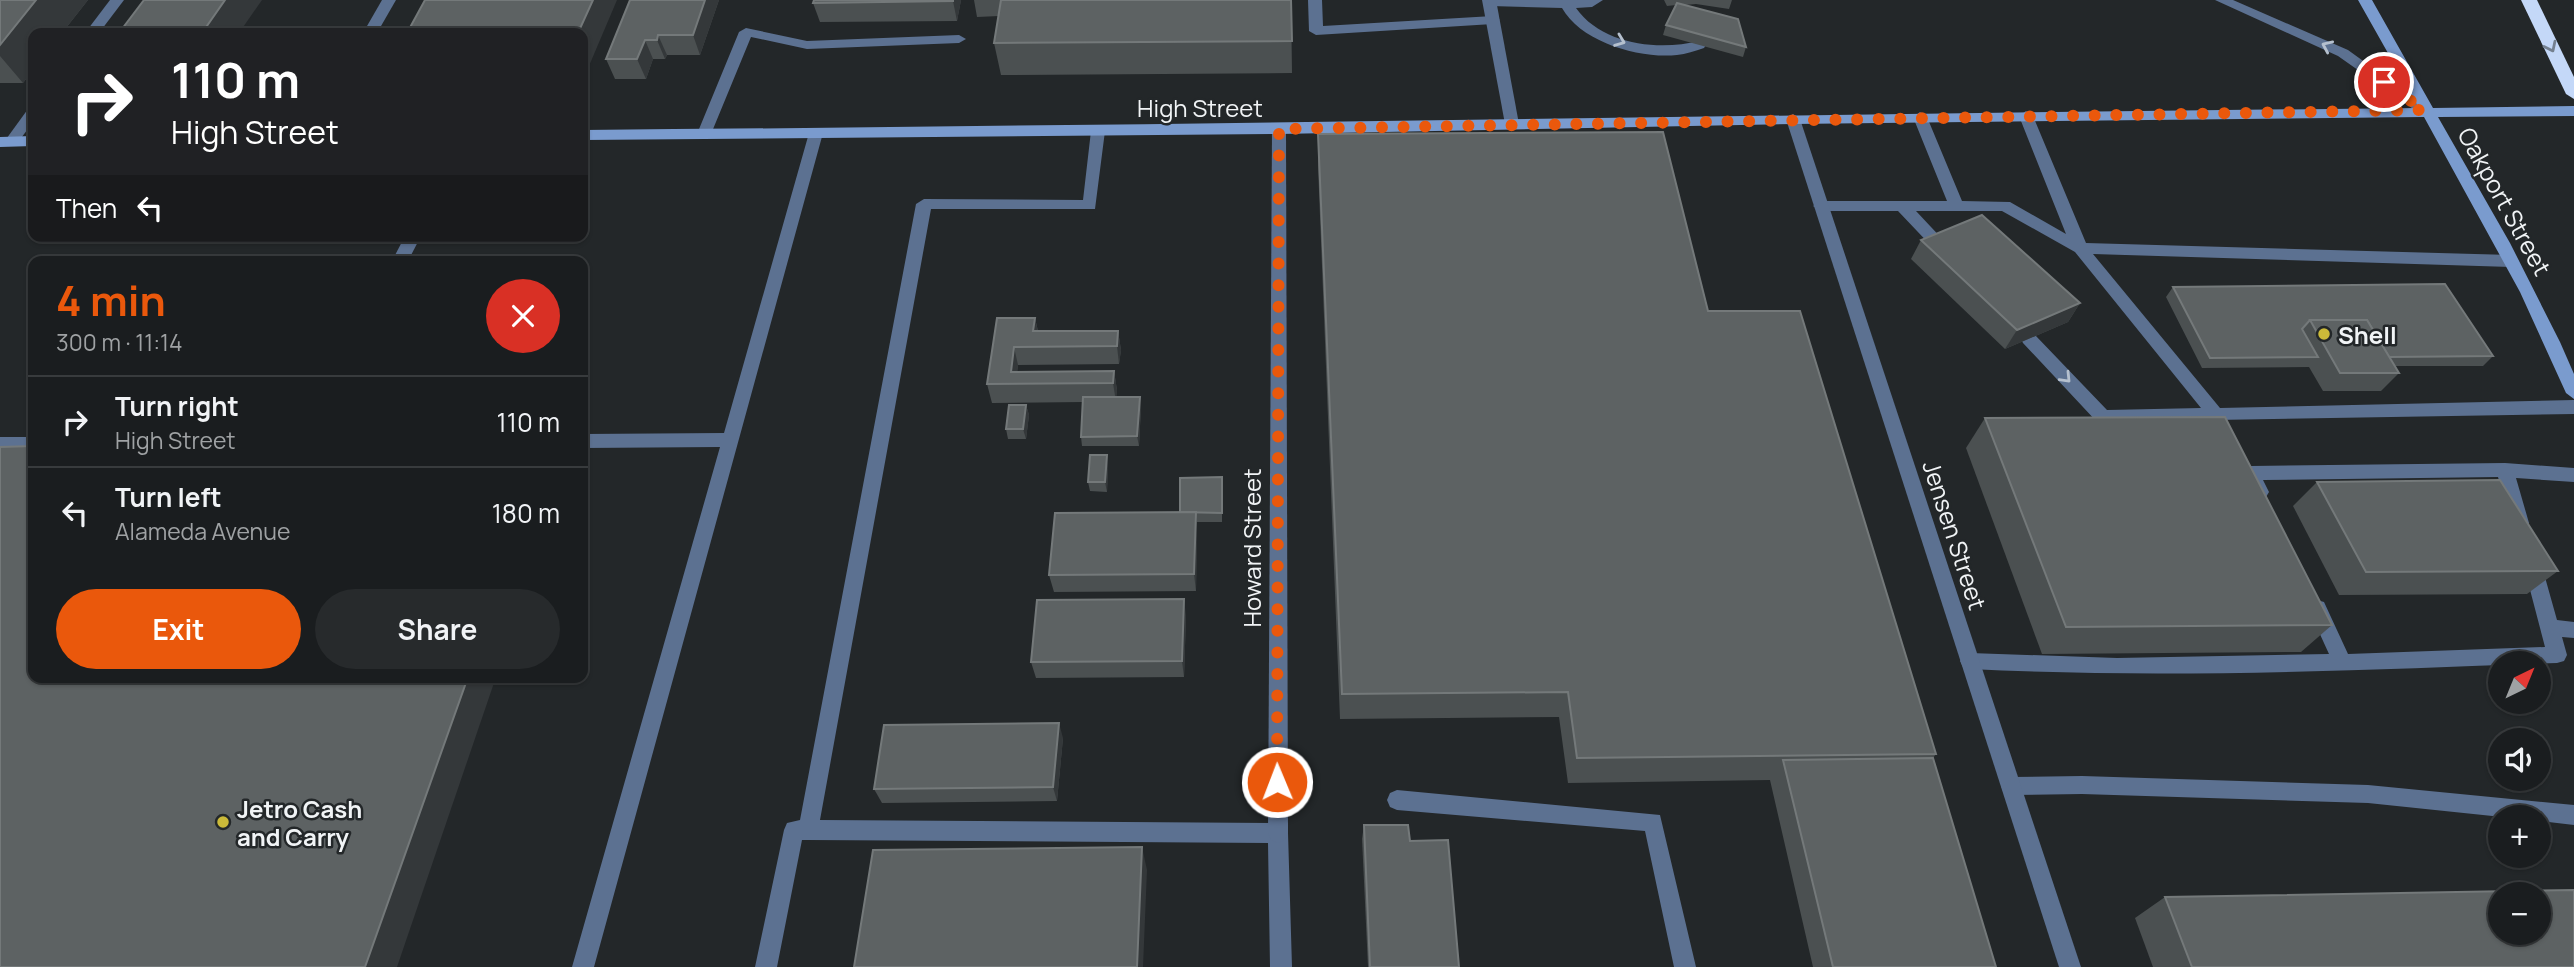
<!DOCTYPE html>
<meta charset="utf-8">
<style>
:root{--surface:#1a1d1f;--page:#272a2c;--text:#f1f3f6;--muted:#9fa2a4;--line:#383b3d;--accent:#ea580c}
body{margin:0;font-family:Manrope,sans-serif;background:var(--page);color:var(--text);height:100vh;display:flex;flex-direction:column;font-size:26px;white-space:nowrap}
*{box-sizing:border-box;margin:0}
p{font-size:23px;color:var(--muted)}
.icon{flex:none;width:38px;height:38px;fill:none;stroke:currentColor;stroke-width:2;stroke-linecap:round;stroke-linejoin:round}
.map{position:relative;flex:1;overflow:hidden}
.details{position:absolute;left:28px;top:256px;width:560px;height:427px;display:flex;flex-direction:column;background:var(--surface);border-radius:14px;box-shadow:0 2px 5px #0004,0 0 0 2px var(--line)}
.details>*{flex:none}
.top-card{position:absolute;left:28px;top:28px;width:560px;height:214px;border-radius:14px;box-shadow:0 2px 5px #0004,0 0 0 2px var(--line);background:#202124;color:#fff;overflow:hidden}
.needle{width:46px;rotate:43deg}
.fabs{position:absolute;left:2488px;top:651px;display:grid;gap:14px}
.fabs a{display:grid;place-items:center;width:63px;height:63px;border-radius:50%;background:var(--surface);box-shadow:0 2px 5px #0004,0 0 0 2px var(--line);font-size:35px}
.pin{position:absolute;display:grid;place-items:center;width:60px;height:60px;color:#fff;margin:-30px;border:4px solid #fff;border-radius:50%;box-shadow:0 2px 7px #0007}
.me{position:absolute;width:77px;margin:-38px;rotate:359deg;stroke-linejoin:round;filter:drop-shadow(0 0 5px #0008)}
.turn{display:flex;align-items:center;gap:24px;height:147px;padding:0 28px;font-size:32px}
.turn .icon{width:91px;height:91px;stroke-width:2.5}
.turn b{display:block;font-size:49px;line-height:60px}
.then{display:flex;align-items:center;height:66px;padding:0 28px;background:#0003;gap:14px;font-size:26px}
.round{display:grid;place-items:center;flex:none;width:74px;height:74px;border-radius:37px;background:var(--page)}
.headline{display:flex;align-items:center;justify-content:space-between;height:119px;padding:0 28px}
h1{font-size:42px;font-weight:700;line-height:52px;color:var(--accent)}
.cta{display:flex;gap:14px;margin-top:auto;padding:14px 28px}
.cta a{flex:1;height:80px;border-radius:42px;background:var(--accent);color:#fff;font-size:28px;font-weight:700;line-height:80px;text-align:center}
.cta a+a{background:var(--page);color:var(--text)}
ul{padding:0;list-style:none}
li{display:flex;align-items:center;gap:21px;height:91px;padding:0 28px;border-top:2px solid var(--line)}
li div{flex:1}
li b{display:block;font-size:26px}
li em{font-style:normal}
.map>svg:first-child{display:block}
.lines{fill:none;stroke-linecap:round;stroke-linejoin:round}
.service{fill:#5c7191;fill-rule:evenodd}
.minor{fill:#5c7191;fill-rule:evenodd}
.secondary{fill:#7a9bce;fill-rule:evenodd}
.motorway{fill:#c4d8f8;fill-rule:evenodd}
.wall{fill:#4b5051}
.shaded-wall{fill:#34383a}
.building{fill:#5d6263;stroke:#74797a;stroke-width:2;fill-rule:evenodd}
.oneway{stroke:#b5c0ce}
.oneway2{stroke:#748090}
.route{stroke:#ea580c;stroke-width:12;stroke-dasharray:0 21.6}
.poi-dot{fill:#cbba39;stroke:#232729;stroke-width:2.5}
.labels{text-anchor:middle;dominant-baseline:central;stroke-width:5;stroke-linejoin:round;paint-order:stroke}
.street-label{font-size:24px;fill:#f1f4f6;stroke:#232729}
.poi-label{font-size:24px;font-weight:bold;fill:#f1f4f6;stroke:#232729;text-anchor:start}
</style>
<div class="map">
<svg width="2574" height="967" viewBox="0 0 2574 967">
<rect width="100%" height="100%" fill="#232729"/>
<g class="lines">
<!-- service -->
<g class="service">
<path d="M110 0H124L99 33H85Z"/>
<path d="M382 0H396L377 33H363Z"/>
<path d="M1308 0H1322L1323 26 1493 16 1500 20 1493 24 1316 35 1309 31Z"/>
<path d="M1485 0H1603L1592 7 1576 8C1602 45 1659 51 1699 41L1706 45 1704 48C1695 51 1686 54 1677 55 1639 59 1581 42 1562 8L1490 6 1485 5Z"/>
<path d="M746 28 807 41 959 35 966 39 959 43 807 49 751 37 711 134 709 137H699L697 134 739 32Z"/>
<path d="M33 107V122L16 145H6L4 142 28 109Z"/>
<path d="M2026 111 2033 116 2086 243 2511 255 2519 261 2511 267 2093 254 2220 408 2574 400V414L2097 422 2023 343 2021 339 2023 335H2035L2107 410 2201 408 2075 252 2002 211H1916L1946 243 1949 247 1946 251H1936L1898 211H1821L1813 206 1821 201H1947L1913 117 1920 112 1927 117 1962 201 2010 202 2066 234 2019 116Z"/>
<path d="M1098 126 1105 131 1095 209H931L820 820 1278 823 1285 826 1288 833 1292 967H1270L1268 843 808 840H802L777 967H755L784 830 787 823 800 820 916 204 924 199 1083 200 1091 131Z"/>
<path d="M816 128 823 133 594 967H572L720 447 583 448V434L724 433 809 133Z"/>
<path d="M405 236H421L408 261H392Z"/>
<rect x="0" y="437" width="33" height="14"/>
<path d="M2505 463 2574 468V482L2516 478 2529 523 2526 528H2514L2511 523 2498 477 2263 480 2269 492 2266 497H2254L2242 473 2245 468 2251 466Z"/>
<path d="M2532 555 2538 558 2541 563 2557 620 2574 622V638L2562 637 2567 655 2564 661 2557 663C2366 670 2165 679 1970 669L1963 667 1960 661 1963 655 1970 653 2117 658 2329 654 2308 608 2310 602 2317 600 2324 602 2348 654 2545 647 2523 563 2526 558Z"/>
<path d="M2082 776 2368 785 2574 805V825L2539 821V817H2502L2368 803 2082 794 2011 795 2004 793 2001 786 2004 779 2011 777Z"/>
<path d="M1397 790 1660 815 1696 967H1674L1645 831 1397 810 1390 807 1387 800 1390 793Z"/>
</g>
<!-- minor -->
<g class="minor">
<path d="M1482 0H1496L1519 124 1512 129 1505 124Z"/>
<path d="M2215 0H2233L2348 50 2431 110 2424 115 2419 113 2338 56Z"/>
<path d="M1793 114 1800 119 2081 967H2059L1786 119Z"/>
<path d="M1279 124 1286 129 1288 833 1285 840 1278 843 1271 840 1268 833 1272 129Z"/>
</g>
<!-- secondary -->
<g class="secondary">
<path d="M2358 0H2372L2433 108 2574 106V116L2438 117 2510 243 2560 342 2574 374V399L2566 393 2520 292 2424 117 1793 124 1279 134 583 140V130C1195 125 1807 114 2419 108Z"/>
<path d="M33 136V146L0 147V137Z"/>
</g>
<!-- motorway -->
<path class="motorway" d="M2521 0H2537L2574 77V99L2566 94Z"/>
</g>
<!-- wall -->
<g class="wall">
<path d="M0 0H88L62 33H33V70L23 83H0Z"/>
<path d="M630 0H719L700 55H667L665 59H653L646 79H615L606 59Z"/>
<path d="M961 0 957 21 820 22 813 3Z"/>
<path d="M974 0H1291L1292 73 1001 75 994 43 999 16 977 17Z"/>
<path d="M1664 0H1732L1729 9 1696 4 1685 5 1746 47 1743 57 1663 35 1666 25 1676 5 1667 6Z"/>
<path d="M1318 134 1708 311 1936 754 1933 758 1996 967H1813L1770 780 1568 783 1559 717 1340 719 1318 166Z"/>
<path d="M1921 240 2080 303 2068 322 2005 349 1911 259Z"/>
<path d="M2173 287 2493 356 2483 366H2395L2399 373 2381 391H2323L2309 367 2202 368 2166 297Z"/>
<path d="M1035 318 1038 331H1118L1121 350 1119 364 1018 365 1017 372 1114 371 1117 390 1116 397 1141 407 1139 446H1082L1081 437 1083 402 992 403 987 384Z"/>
<path d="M1026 405 1029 415 1026 439H1008L1006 429Z"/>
<path d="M1985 418 2332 625 2301 652 2042 654 1966 448Z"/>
<path d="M1108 464 1107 492 1090 491 1088 482Z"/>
<path d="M1222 477V522H1197L1196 591 1054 592 1049 575 1180 512Z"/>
<path d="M2317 482 2558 571 2527 594 2339 595 2293 506Z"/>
<path d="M1186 615 1184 677 1036 678 1031 662Z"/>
<path d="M1063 738 1057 801 882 803 874 789Z"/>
<path d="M1364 825 1410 841 1459 967H1368L1362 839Z"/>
<path d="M2165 897 2574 967H2153L2135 918Z"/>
</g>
<!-- shaded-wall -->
<g class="shaded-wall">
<path d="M36 0H88L62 33H33V70L23 83 0 56V45Z"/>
<path d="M225 0H262L239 33H202Z"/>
<path d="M593 0H617L583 80V33H578Z"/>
<path d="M705 0H719L700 55 693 35Z"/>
<path d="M953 0H961L957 21 953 1Z"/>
<path d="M658 35 667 55 665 59 657 40Z"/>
<path d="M645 40 653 59 646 79 637 59Z"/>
<path d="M2080 303 2068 322 2005 349 2017 330Z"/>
<path d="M1035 318 1039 337 1033 331Z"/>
<path d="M1118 331 1121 350 1119 364 1117 346Z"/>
<path d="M1014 347 1018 365 1016 384 1011 372Z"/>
<path d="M1114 371 1117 390 1116 402 1113 383Z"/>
<path d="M1140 397 1141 407 1139 446 1137 436Z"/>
<path d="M1026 405 1029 415 1026 439 1023 429Z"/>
<path d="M1107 455 1108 464 1107 492 1105 482Z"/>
<path d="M1196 512 1197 529 1196 591 1194 574Z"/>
<path d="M1184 599 1186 615 1184 677 1182 661Z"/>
<path d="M468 677H496L397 967H365Z"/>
<path d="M1059 723 1063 738 1057 801 1053 787Z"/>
<path d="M1142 847 1147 870 1143 967H1137Z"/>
</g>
<!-- building -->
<g class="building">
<path d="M0 0H36L0 45Z"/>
<path d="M144 0H225L202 33H119Z"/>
<path d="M425 0H593L578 33H407Z"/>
<path d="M630 0H705L693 35H658L657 40H645L637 59H606Z"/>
<path d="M814 0H953V1L813 3Z"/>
<path d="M1001 0H1291L1292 41 994 43Z"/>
<path d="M1677 3 1738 19 1746 47 1666 25Z"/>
<path d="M1663 132 1708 311H1800L1936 754 1577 758 1568 692 1342 694 1318 134Z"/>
<path d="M1982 215 2080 303 2017 330 1921 240Z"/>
<path d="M2445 284 2493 356 2389 357 2367 320H2310L2302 329 2318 357 2210 358 2173 287Z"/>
<path d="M997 318H1035L1033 331H1118L1117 346 1014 347 1011 372 1114 371 1113 383 987 384Z"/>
<path d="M2310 320H2367L2399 373H2340Z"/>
<path d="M1083 397H1140L1137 436 1081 437Z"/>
<path d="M1009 405H1026L1023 429H1006Z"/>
<path d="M2225 417 2332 625 2066 627 1985 418Z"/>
<path d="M33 446V677H468L365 967H0V447Z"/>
<path d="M1090 455H1107L1105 482H1088Z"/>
<path d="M1222 477V513L1180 512V478Z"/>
<path d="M2500 480 2558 571 2366 572 2317 482Z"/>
<path d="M1196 512 1194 574 1049 575 1055 513Z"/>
<path d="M1184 599 1182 661 1031 662 1037 600Z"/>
<path d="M1059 723 1053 787 874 789 884 725Z"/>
<path d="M1933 758 1996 967H1833L1783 760Z"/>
<path d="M1364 825H1408L1410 841 1448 840 1459 967H1370Z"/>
<path d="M1142 847 1137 967H854L873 850Z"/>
<path d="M2574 890V967H2192L2165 897ZM2501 894H2539V933H2501Z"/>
</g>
<!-- one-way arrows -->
<defs><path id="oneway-chevron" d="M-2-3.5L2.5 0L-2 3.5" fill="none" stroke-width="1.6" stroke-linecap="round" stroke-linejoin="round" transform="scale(1.75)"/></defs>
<g class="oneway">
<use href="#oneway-chevron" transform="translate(1620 41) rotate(21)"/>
<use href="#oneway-chevron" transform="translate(2327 46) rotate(-156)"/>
<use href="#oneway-chevron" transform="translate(2066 378) rotate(46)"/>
</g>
<use class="oneway2" href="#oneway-chevron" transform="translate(2551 47) rotate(64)"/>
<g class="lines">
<!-- route -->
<path class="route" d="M1277 782 1279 129 2424 110 2384 82"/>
</g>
<!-- markers -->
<g class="poi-dot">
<circle cx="2324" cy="334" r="7"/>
<circle cx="223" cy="822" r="7"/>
</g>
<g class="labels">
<!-- street labels -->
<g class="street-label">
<text x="1200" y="107">High Street</text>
<text transform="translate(2505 201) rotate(61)">Oakport Street</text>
<text transform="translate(1955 535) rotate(72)">Jensen Street</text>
<text transform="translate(1251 548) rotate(-90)">Howard Street</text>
</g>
<!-- poi labels -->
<g class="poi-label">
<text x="2338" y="334">Shell</text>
<text x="237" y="808">Jetro Cash<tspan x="237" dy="28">and Carry</tspan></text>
</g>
</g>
</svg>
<div class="fabs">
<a><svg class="needle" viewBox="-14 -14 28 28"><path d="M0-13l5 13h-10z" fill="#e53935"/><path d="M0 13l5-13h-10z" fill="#9fa2a4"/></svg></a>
<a><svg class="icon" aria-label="sound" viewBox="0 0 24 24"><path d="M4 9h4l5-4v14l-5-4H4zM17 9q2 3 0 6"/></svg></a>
<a>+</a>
<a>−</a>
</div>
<div class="pin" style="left:2384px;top:82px;background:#d93025"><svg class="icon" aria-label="arrive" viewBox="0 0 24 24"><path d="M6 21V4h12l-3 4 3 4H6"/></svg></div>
<svg class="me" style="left:1277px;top:782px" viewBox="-20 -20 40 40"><circle r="17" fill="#ea580c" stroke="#fff" stroke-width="3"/><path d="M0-11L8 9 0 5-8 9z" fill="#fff"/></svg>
<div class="top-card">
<div class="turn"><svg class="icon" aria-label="right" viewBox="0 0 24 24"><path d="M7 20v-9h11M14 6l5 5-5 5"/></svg><div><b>110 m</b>High Street</div></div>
<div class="then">Then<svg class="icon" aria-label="left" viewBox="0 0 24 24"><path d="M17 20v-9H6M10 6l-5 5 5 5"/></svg></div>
</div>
<section class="details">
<div class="headline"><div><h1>4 min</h1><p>300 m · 11:14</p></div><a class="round" style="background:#d93025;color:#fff"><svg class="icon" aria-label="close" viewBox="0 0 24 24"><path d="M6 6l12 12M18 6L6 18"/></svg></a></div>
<ul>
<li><svg class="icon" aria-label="right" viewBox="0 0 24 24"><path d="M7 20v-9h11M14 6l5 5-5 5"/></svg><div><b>Turn right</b><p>High Street</p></div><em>110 m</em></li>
<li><svg class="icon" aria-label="left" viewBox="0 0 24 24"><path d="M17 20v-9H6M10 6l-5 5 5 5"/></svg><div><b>Turn left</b><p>Alameda Avenue</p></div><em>180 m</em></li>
</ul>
<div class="cta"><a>Exit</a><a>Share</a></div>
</section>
</div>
